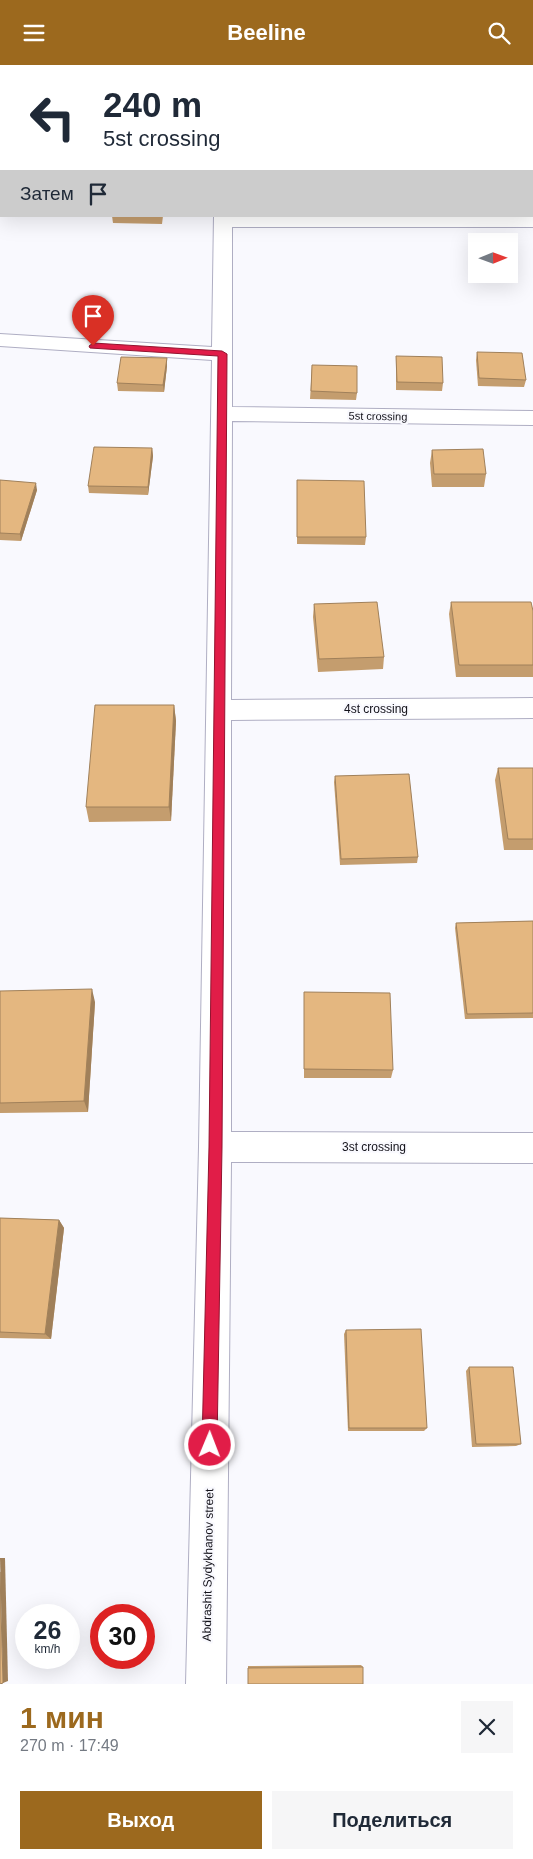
<!DOCTYPE html>
<html lang="ru">
<meta charset="utf-8">
<style>
:root{--surface:#fff;--page:#f6f6f7;--text:#1f2937;--muted:#747a83;--accent:#9c691e}
body{margin:0;font-family:Arial,sans-serif;background:var(--page);color:var(--text);height:100vh;display:flex;flex-direction:column;font-size:19px;white-space:nowrap}
*{box-sizing:border-box;margin:0}
p{font-size:16px;color:var(--muted)}
.icon{flex:none;width:28px;height:28px;fill:none;stroke:currentColor;stroke-width:2;stroke-linecap:round;stroke-linejoin:round}
.map{position:relative;height:1619px;overflow:hidden}
.panel{display:flex;flex-direction:column;background:var(--surface);flex:1}
.panel>*{flex:none}
.top-card{position:absolute;left:0px;top:0px;width:534px;height:152px;box-shadow:0 5px 20px #0002;background:#fff;color:var(--text);overflow:hidden}
.needle{width:32px;rotate:89deg}
.tools{position:absolute;left:468px;top:168px;display:grid;gap:10px}
.tools a{display:grid;place-items:center;width:50px;height:50px;border-radius:0px;background:var(--surface);box-shadow:0 5px 20px #0002;font-size:25px}
.speed{position:absolute;left:15px;top:1539px;display:flex;gap:10px;font-size:25px;font-weight:700;text-align:center}
.speed>*{display:grid;place-content:center;width:65px;height:65px;border-radius:50%;background:var(--surface);box-shadow:0 5px 20px #0002;line-height:1}
.speed small{font-size:12px;font-weight:400}
.speed .limit{border:8px solid #d22;background:#fff;color:#111}
.pin{position:absolute;display:grid;place-items:center;width:42px;height:42px;color:#fff;margin:-51px -21px;border-radius:50% 50% 50% 0;rotate:-45deg;box-shadow:0 0 5px #0007}
.pin .icon{rotate:45deg}
.me{position:absolute;width:55px;margin:-28px;rotate:1deg;stroke-linejoin:round;filter:drop-shadow(0 0 4px #0008)}
.turn{display:flex;align-items:center;gap:18px;height:105px;padding:0 20px;font-size:22px}
.turn .icon{width:65px;height:65px;stroke-width:2.5}
.turn b{display:block;font-size:35px;line-height:42px}
.then{display:flex;align-items:center;height:48px;padding:0 20px;background:#0003;gap:10px;font-size:19px}
.round{display:grid;place-items:center;flex:none;width:52px;height:52px;border-radius:0px;background:var(--page)}
.overview{display:flex;align-items:center;justify-content:space-between;height:85px;padding:0 20px}
h1{font-size:30px;font-weight:700;line-height:38px;color:var(--accent)}
.primary-button{display:flex;gap:10px;margin-top:auto;padding:10px 20px}
.primary-button a{flex:1;height:58px;border-radius:0px;background:var(--accent);color:#fff;font-size:20px;font-weight:700;line-height:58px;text-align:center}
.primary-button a+a{background:var(--page);color:var(--text)}
header{display:flex;justify-content:space-between;align-items:center;height:65px;padding:0 20px;background:var(--accent);color:#fff;font-size:22px;font-weight:700}
.map>svg:first-child{display:block}
.lines{fill:none;stroke-linecap:round;stroke-linejoin:round}
.minor-casing{stroke:#afaec3;stroke-width:2}
.minor{fill:#fff;fill-rule:evenodd}
.wall{fill:#c49d6e}
.shaded-wall{fill:#a0805a}
.building{fill:#e4b780;stroke:#a0805a}
.route{fill:#e11d48;stroke:#92132f}
.labels{text-anchor:middle;dominant-baseline:central;stroke-width:4.5;stroke-linejoin:round;paint-order:stroke}
.far-street-label{font-size:11px;fill:#13121a;stroke:#f9f9fe}
.street-label{font-size:12px;fill:#13121a;stroke:#f9f9fe}
</style>
<header><svg class="icon" aria-label="menu" viewBox="0 0 24 24"><path d="M4 6h16M4 12h16M4 18h16"/></svg>Beeline<svg class="icon" aria-label="search" viewBox="0 0 24 24"><circle cx="10" cy="10" r="6"/><path d="M15 15l6 6"/></svg></header>
<div class="map">
<svg width="533" height="1619" viewBox="0 0 533 1619">
<rect width="100%" height="100%" fill="#f9f9fe"/>
<g class="lines">
<defs>
<g id="minor">
<rect x="532" y="15" width="1" height="10"/>
<path d="M214 151 533 152V162H232V342L533 346V360L232 356 231 635 533 633V653L231 655V1067L533 1068V1098L231 1097 226 1619H186L199 1082 212 295 0 281V269L212 282Z"/>
</g>
</defs>
<!-- minor casing -->
<use href="#minor" class="minor-casing"/>
<!-- minor -->
<use href="#minor" class="minor"/>
</g>
<!-- wall -->
<g class="wall">
<rect x="111" y="0" width="45" height="1"/>
<path d="M112 151H163L162 159 113 158Z"/>
<path d="M477 287 526 315 524 322 478 321 476 295Z"/>
<path d="M396 291 443 318 442 326 396 325Z"/>
<path d="M167 293V301L164 327 118 326 117 318Z"/>
<path d="M312 300 357 328 356 335 310 334Z"/>
<path d="M152 383 153 391 148 430 89 428 88 421Z"/>
<path d="M432 385 486 409 484 422H432L430 398Z"/>
<path d="M0 415 37 425 21 476 0 475Z"/>
<path d="M297 415 366 472 365 480 297 479Z"/>
<path d="M451 537 533 546V612H456L449 549Z"/>
<path d="M314 539 384 592 383 604 318 607 313 552Z"/>
<path d="M174 640 176 656 171 756 89 757 86 742Z"/>
<path d="M498 703H533V785H504L495 715Z"/>
<path d="M335 711 418 792 417 798 340 800 334 717Z"/>
<path d="M533 856V953L465 954 455 863 456 858Z"/>
<path d="M0 926 95 937 88 1047 0 1048Z"/>
<path d="M304 927 393 1005 391 1013H304Z"/>
<path d="M0 1153 59 1155 64 1163 51 1274 0 1273Z"/>
<path d="M346 1265 427 1363 424 1366H348L344 1269Z"/>
<path d="M469 1302 521 1379 516 1381 472 1382 466 1306Z"/>
<path d="M361 1600 363 1602 248 1603V1601Z"/>
</g>
<!-- shaded-wall -->
<g class="shaded-wall">
<path d="M167 293V301L164 327 163 320Z"/>
<path d="M152 383 153 391 148 430V422Z"/>
<path d="M36 418 37 425 21 476 20 469Z"/>
<path d="M174 640 176 656 171 756 169 742Z"/>
<path d="M92 924 95 937 88 1047 84 1036Z"/>
<path d="M59 1155 64 1163 51 1274 45 1269Z"/>
<path d="M0 1493H5L8 1616 3 1618Z"/>
</g>
<!-- building -->
<g class="building">
<rect x="31" y="0" width="53" height="1"/>
<path d="M115 0H155V1Z"/>
<path d="M477 287 522 288 526 315 479 313Z"/>
<path d="M396 291 442 292 443 318 397 317Z"/>
<path d="M121 292 167 293 163 320 117 318Z"/>
<path d="M312 300 357 301V328L311 326Z"/>
<path d="M94 382 152 383 148 422 88 421Z"/>
<path d="M483 384 486 409H434L432 385Z"/>
<path d="M0 415 36 418 20 469 0 468Z"/>
<path d="M297 415 364 416 366 472H297Z"/>
<path d="M377 537 384 592 319 594 314 539Z"/>
<path d="M451 537H531L533 546V600H459Z"/>
<path d="M95 640H174L169 742H86Z"/>
<path d="M498 703H533V774H508Z"/>
<path d="M409 709 418 792 341 794 335 711Z"/>
<path d="M533 856V948L467 949 456 858Z"/>
<path d="M92 924 84 1036 0 1038V926Z"/>
<path d="M304 927 390 928 393 1005 304 1004Z"/>
<path d="M0 1153 59 1155 45 1269 0 1267Z"/>
<path d="M421 1264 427 1363H349L346 1265Z"/>
<path d="M469 1302H513L521 1379H476Z"/>
<path d="M0 1507 3 1618 0 1619Z"/>
<path d="M363 1602V1619H248V1603Z"/>
</g>
<!-- route -->
<path class="route" d="M93 278 222 286 227 289 222 1082 217 1380 215 1385 210 1388 205 1385 202 1380 209 1082 218 291 90 283 89 281Z"/>
<g class="labels">
<!-- far-street labels -->
<g class="far-street-label">
<text transform="translate(378 351) rotate(1)">5st crossing</text>
</g>
<!-- street labels -->
<g class="street-label">
<text x="376" y="644">4st crossing</text>
<text x="374" y="1082">3st crossing</text>
<text transform="translate(208 1500) rotate(-89)">Abdrashit Sydykhanov street</text>
</g>
</g>
</svg>
<div class="tools">
<a><svg class="needle" viewBox="-14 -14 28 28"><path d="M0-13l5 13h-10z" fill="#e53935"/><path d="M0 13l5-13h-10z" fill="#747a83"/></svg></a>
</div>
<div class="speed"><div>26<small>km/h</small></div><div class="limit">30</div></div>
<div class="pin" style="left:93px;top:281px;background:#d93025"><svg class="icon" aria-label="arrive" viewBox="0 0 24 24"><path d="M6 21V4h12l-3 4 3 4H6"/></svg></div>
<svg class="me" style="left:210px;top:1380px" viewBox="-20 -20 40 40"><circle r="17" fill="#e11d48" stroke="#fff" stroke-width="3"/><path d="M0-11L8 9 0 5-8 9z" fill="#fff"/></svg>
<div class="top-card">
<div class="turn"><svg class="icon" aria-label="left" viewBox="0 0 24 24"><path d="M17 20v-9H6M10 6l-5 5 5 5"/></svg><div><b>240 m</b>5st crossing</div></div>
<div class="then">Затем<svg class="icon" aria-label="arrive" viewBox="0 0 24 24"><path d="M6 21V4h12l-3 4 3 4H6"/></svg></div>
</div>
</div>
<section class="panel">
<div class="overview"><div><h1>1 мин</h1><p>270 m · 17:49</p></div><a class="round"><svg class="icon" aria-label="close" viewBox="0 0 24 24"><path d="M6 6l12 12M18 6L6 18"/></svg></a></div>
<div class="primary-button"><a>Выход</a><a>Поделиться</a></div>
</section>
